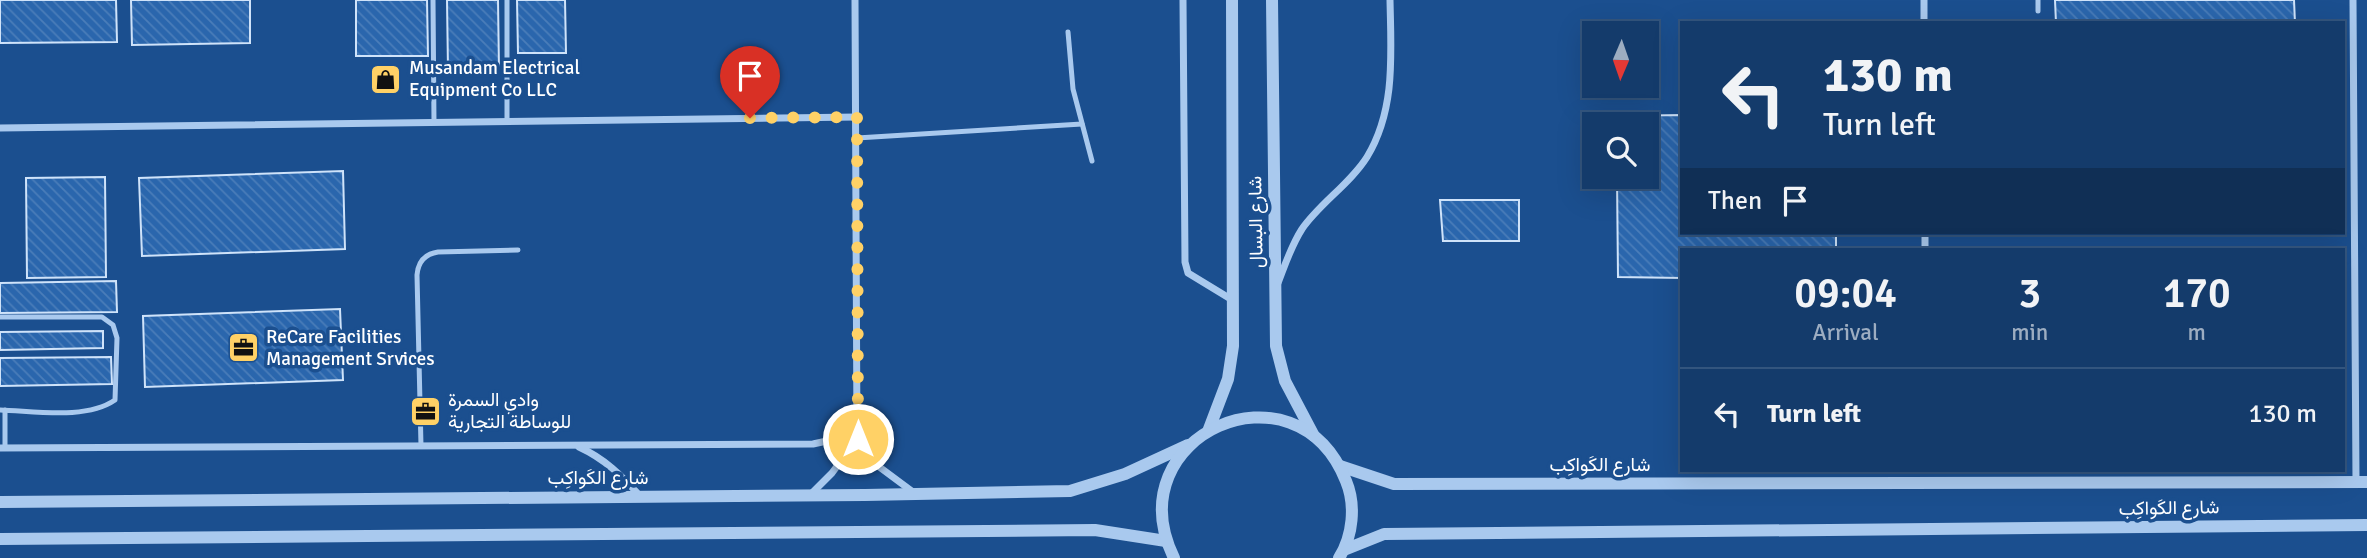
<!DOCTYPE html>
<meta charset="utf-8">
<style>
:root{--surface:#143b6b;--page:#1d4271;--text:#f1f3f6;--muted:#9dadc1;--line:#33557e}
body{margin:0;font-family:Signika,Vazirmatn,sans-serif;background:var(--page);color:var(--text);height:100vh;display:flex;flex-direction:column;font-size:26px;white-space:nowrap}
*{box-sizing:border-box;margin:0}
p{font-size:23px;color:var(--muted)}
.icon{flex:none;width:38px;height:38px;fill:none;stroke:currentColor;stroke-width:2;stroke-linecap:round;stroke-linejoin:round}
.map{position:relative;flex:1;overflow:hidden}
.sheet{position:absolute;left:1680px;top:248px;width:665px;height:224px;display:flex;flex-direction:column;background:var(--surface);border-radius:0px;box-shadow:0 7px 28px #0002,0 0 0 2px var(--line)}
.sheet>*{flex:none}
.banner{position:absolute;left:1680px;top:21px;width:665px;height:214px;border-radius:0px;box-shadow:0 7px 28px #0002,0 0 0 2px var(--line);background:#143b6b;color:var(--text);overflow:hidden}
.needle{width:46px;rotate:182deg}
.tools{position:absolute;left:1582px;top:21px;display:grid;gap:14px}
.tools a{display:grid;place-items:center;width:77px;height:77px;border-radius:0px;background:var(--surface);box-shadow:0 7px 28px #0002,0 0 0 2px var(--line);font-size:35px}
.pin{position:absolute;display:grid;place-items:center;width:60px;height:60px;color:#fff;margin:-72px -30px;border-radius:50% 50% 50% 0;rotate:-45deg;box-shadow:0 0 7px #0007}
.pin .icon{rotate:45deg}
.me{position:absolute;width:77px;margin:-38px;rotate:0deg;stroke-linejoin:round;filter:drop-shadow(0 0 5px #0008)}
.turn{display:flex;align-items:center;gap:24px;height:147px;padding:0 28px;font-size:32px}
.turn .icon{width:91px;height:91px;stroke-width:2.5}
.turn b{display:block;font-size:49px;line-height:60px}
.then{display:flex;align-items:center;height:66px;padding:0 28px;background:#0003;gap:14px;font-size:26px}
.eta{display:flex;justify-content:space-evenly;align-items:center;height:119px;text-align:center}
.eta b{font-size:42px;font-weight:600;line-height:49px}
ul{padding:0;list-style:none}
li{display:flex;align-items:center;gap:21px;height:91px;padding:0 28px;border-top:2px solid var(--line)}
li div{flex:1}
li b{display:block;font-size:26px}
li em{font-style:normal}
.map>svg:first-child{display:block}
.building{fill:url(#building-back-hatch);stroke:#cfe3fa;stroke-width:2}
.lines{fill:none;stroke-linecap:round;stroke-linejoin:round}
.service{stroke:#a9c9ee;stroke-width:5}
.minor{stroke:#a9c9ee;stroke-width:7}
.tertiary{stroke:#a9c9ee;stroke-width:12}
.route{stroke:#ffd166;stroke-width:12;stroke-dasharray:0 21.6}
.labels{text-anchor:middle;dominant-baseline:central;stroke-width:7;stroke-linejoin:round;paint-order:stroke}
.poi-label{font-size:19px;fill:#fff;stroke:#1b4f8f;text-anchor:start}
.street-label{font-size:19px;fill:#fff;stroke:#1b4f8f}
</style>
<div class="map">
<svg width="2367" height="558" viewBox="0 0 2367 558">
<defs>
<pattern id="building-back-hatch" width="6" height="6" patternUnits="userSpaceOnUse" patternTransform="scale(1.75)"><rect width="6" height="6" fill="#2a66ad"/><path d="M-1 5l2 2M0 0l6 6M5-1l2 2" fill="none" stroke="#4a7db9"/></pattern>
</defs>
<rect width="100%" height="100%" fill="#1b4f8f"/>
<!-- building -->
<g class="building">
<path d="M0 0H116L117 42 0 43Z"/>
<path d="M131 0H250V43L132 45Z"/>
<path d="M356 0H427L428 56H356Z"/>
<path d="M447 0H498L499 70H448Z"/>
<path d="M517 0H565L566 53H518Z"/>
<path d="M2055 0H2294L2295 23H2056Z"/>
<path d="M1682 115V233H1836V250H1682V278L1618 277 1617 177H1647V124H1617V116Z"/>
<path d="M343 171 345 249 142 256 139 178Z"/>
<path d="M105 177 106 277 27 278 26 178Z"/>
<path d="M1440 200H1519V241H1443Z"/>
<path d="M116 281 117 312 0 313V283Z"/>
<path d="M340 309 343 380 145 387 143 316Z"/>
<path d="M103 331V348L0 350V332Z"/>
<path d="M111 357 112 384 0 386V358Z"/>
</g>
<g class="lines">
<!-- service -->
<g class="service">
<path d="M433 0 434 122"/>
<path d="M2038 0V11"/>
<path d="M1068 32 1073 89 1092 161"/>
<path d="M507 121V0"/>
<path d="M857 138 1082 124"/>
<path d="M0 317H102L113 325 117 338 115 400C86 420 35 411 0 410"/>
<path d="M421 446 417 275C418 262 425 254 438 252L518 250"/>
<path d="M5 448V410"/>
</g>
<!-- minor -->
<g class="minor">
<path d="M855 0 857 439 874 463 913 492"/>
<path d="M1183 0 1185 262 1188 273 1234 301"/>
<path d="M1924 0V23"/>
<path d="M2353 0 2356 482"/>
<path d="M0 128 857 117"/>
<path d="M1925 233V250"/>
<path d="M1278 283C1285 265 1291 246 1302 229 1320 203 1350 184 1367 157 1396 109 1391 54 1390 0"/>
<path d="M579 447C605 459 621 475 640 496"/>
<path d="M0 448 813 444 836 439 858 426"/>
<path d="M811 494 832 473 857 439"/>
</g>
<!-- tertiary -->
<g class="tertiary">
<path d="M1272 0 1276 346 1285 381 1314 436"/>
<path d="M1209 429 1228 379 1233 346 1232 0"/>
<path d="M1340 466 1394 484 2367 482"/>
<path d="M0 502 865 495 1070 491 1125 474 1188 445"/>
<path d="M0 539 1095 530 1166 541"/>
<path d="M1344 550 1384 534 2367 525"/>
<path d="M1174 558C1114 435 1296 355 1346 481 1356 505 1353 536 1339 558"/>
</g>
</g>
<g class="lines">
<!-- route -->
<path class="route" d="M750 118 857 117 858 439"/>
</g>
<!-- icons -->
<defs>
<symbol id="shop-square" viewBox="-11 -11 22 22"><rect x="-9" y="-9" width="18" height="18" rx="4" fill="#ffd166" stroke="#1b4f8f"/><path d="M-5-2.5h2.3a2.7 3.5 0 0 1 5.4 0H5L5.5 6h-11ZM-1.5-2.5h3a1.5 2.3 0 0 0-3 0Z" fill="#111"/></symbol>
<symbol id="office-square" viewBox="-11 -11 22 22"><rect x="-9" y="-9" width="18" height="18" rx="4" fill="#ffd166" stroke="#1b4f8f"/><path d="M-6-3h4V-5.5h4V-3h4V5H-6ZM-1-4.5V-3h2v-1.5ZM-6 0V1H6V0Z" fill="#111"/></symbol>
</defs>
<g fill-rule="evenodd">
<use href="#shop-square" x="368" y="62" width="35" height="35"/>
<use href="#office-square" x="226" y="330" width="35" height="35"/>
<use href="#office-square" x="408" y="394" width="35" height="35"/>
</g>
<g class="labels">
<!-- poi labels -->
<g class="poi-label">
<text x="409" y="68">Musandam Electrical<tspan x="409" dy="22">Equipment Co LLC</tspan></text>
<text x="266" y="337">ReCare Facilities<tspan x="266" dy="22">Management Srvices</tspan></text>
<text x="448" y="400">وادي السمرة<tspan x="448" dy="22">للوساطة التجارية</tspan></text>
</g>
<!-- street labels -->
<g class="street-label">
<text transform="translate(1256 222) rotate(-91)">شارع البسال</text>
<text x="1600" y="465">شارع الكَواكِب</text>
<text x="598" y="478">شارع الكَواكِب</text>
<text transform="translate(2169 508) rotate(-1)">شارع الكَواكِب</text>
</g>
</g>
</svg>
<div class="tools">
<a><svg class="needle" viewBox="-14 -14 28 28"><path d="M0-13l5 13h-10z" fill="#e53935"/><path d="M0 13l5-13h-10z" fill="#9dadc1"/></svg></a>
<a><svg class="icon" aria-label="search" viewBox="0 0 24 24"><circle cx="10" cy="10" r="6"/><path d="M15 15l6 6"/></svg></a>
</div>
<div class="pin" style="left:750px;top:118px;background:#d93025"><svg class="icon" aria-label="arrive" viewBox="0 0 24 24"><path d="M6 21V4h12l-3 4 3 4H6"/></svg></div>
<svg class="me" style="left:858px;top:439px" viewBox="-20 -20 40 40"><circle r="17" fill="#ffd166" stroke="#fff" stroke-width="3"/><path d="M0-11L8 9 0 5-8 9z" fill="#fff"/></svg>
<div class="banner">
<div class="turn"><svg class="icon" aria-label="left" viewBox="0 0 24 24"><path d="M17 20v-9H6M10 6l-5 5 5 5"/></svg><div><b>130 m</b>Turn left</div></div>
<div class="then">Then<svg class="icon" aria-label="arrive" viewBox="0 0 24 24"><path d="M6 21V4h12l-3 4 3 4H6"/></svg></div>
</div>
<section class="sheet">
<div class="eta">
<div><b>09:04</b><p>Arrival</p></div>
<div><b>3</b><p>min</p></div>
<div><b>170</b><p>m</p></div>
</div>
<ul>
<li><svg class="icon" aria-label="left" viewBox="0 0 24 24"><path d="M17 20v-9H6M10 6l-5 5 5 5"/></svg><div><b>Turn left</b></div><em>130 m</em></li>
</ul>
</section>
</div>
